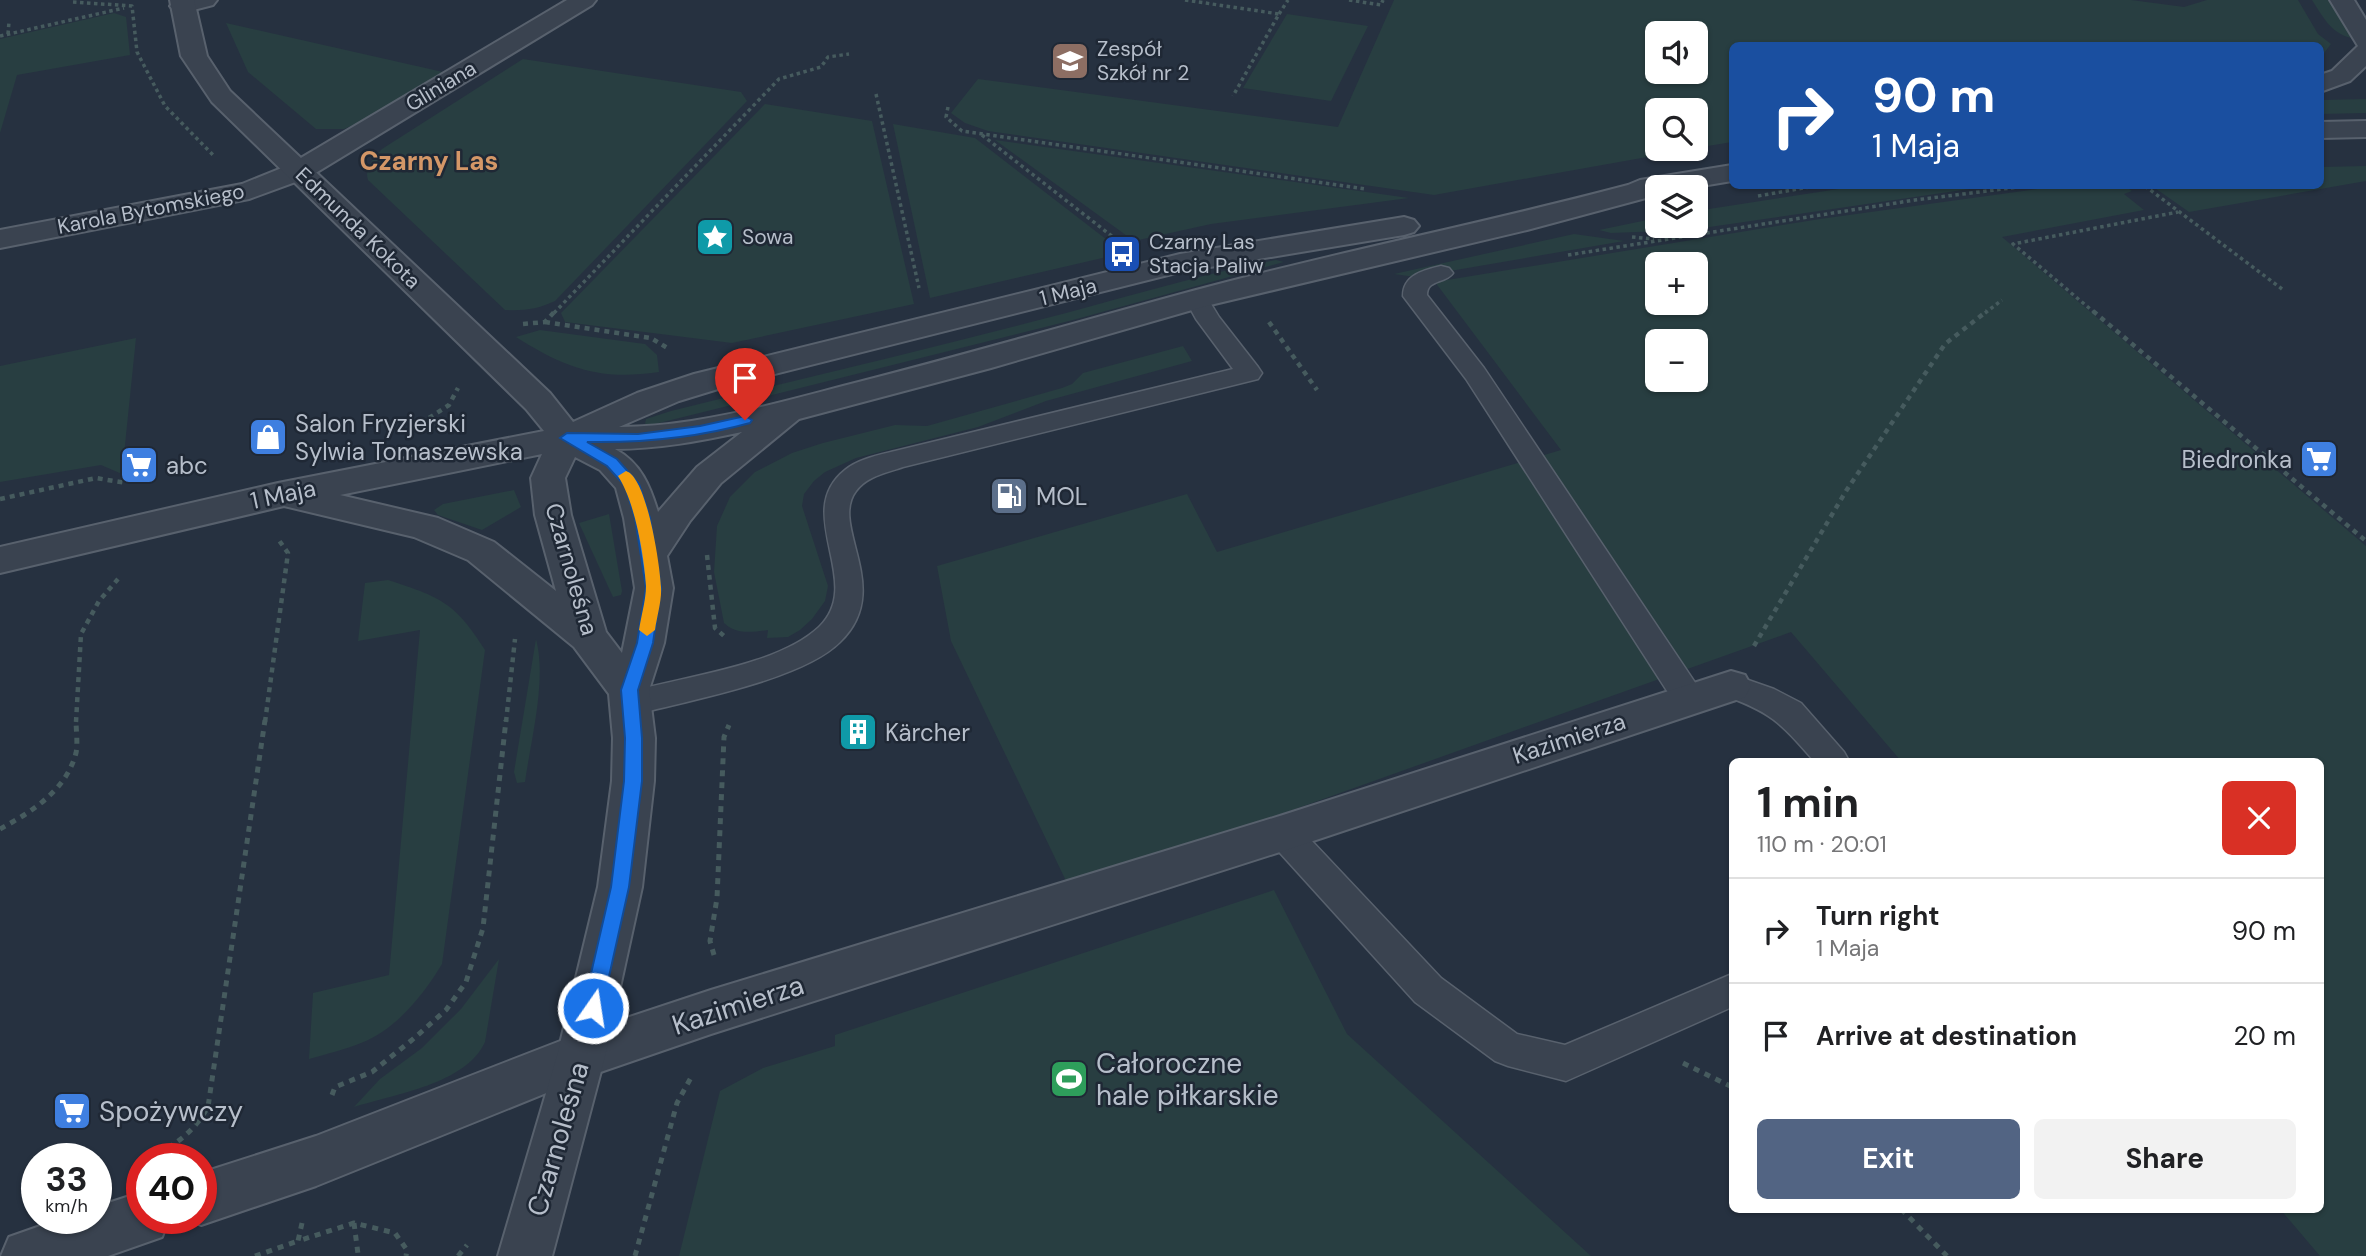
<!DOCTYPE html>
<meta charset="utf-8">
<style>
:root{--surface:#fff;--page:#f2f2f2;--text:#202124;--muted:#757577;--line:#e0e0e0;--accent:#526483}
body{margin:0;font-family:"DM Sans",sans-serif;background:var(--page);color:var(--text);height:100vh;display:flex;flex-direction:column;font-size:26px;white-space:nowrap}
*{box-sizing:border-box;margin:0}
p{font-size:23px;color:var(--muted)}
.icon{flex:none;width:38px;height:38px;fill:none;stroke:currentColor;stroke-width:2;stroke-linecap:round;stroke-linejoin:round}
.map{position:relative;flex:1;overflow:hidden}
.drawer{position:absolute;left:1729px;top:758px;width:595px;height:455px;display:flex;flex-direction:column;background:var(--surface);border-radius:10px;box-shadow:0 2px 5px #0004}
.drawer>*{flex:none}
.top-card{position:absolute;left:1729px;top:42px;width:595px;height:147px;border-radius:10px;box-shadow:0 2px 5px #0004;background:#1a4fa0;color:#fff;overflow:hidden}
.tools{position:absolute;left:1645px;top:21px;display:grid;gap:14px}
.tools a{display:grid;place-items:center;width:63px;height:63px;border-radius:10px;background:var(--surface);box-shadow:0 2px 5px #0004;font-size:35px}
.speed{position:absolute;left:21px;top:1143px;display:flex;gap:14px;font-size:35px;font-weight:700;text-align:center}
.speed>*{display:grid;place-content:center;width:91px;height:91px;border-radius:50%;background:var(--surface);box-shadow:0 2px 5px #0004;line-height:1}
.speed small{font-size:18px;font-weight:400}
.speed .limit{border:10px solid #d22;background:#fff;color:#111}
.pin{position:absolute;display:grid;place-items:center;width:60px;height:60px;color:#fff;margin:-72px -30px;border-radius:50% 50% 50% 0;rotate:-45deg;box-shadow:0 0 7px #0007}
.pin .icon{rotate:45deg}
.me{position:absolute;width:77px;margin:-38px;rotate:13deg;stroke-linejoin:round;filter:drop-shadow(0 0 5px #0008)}
.turn{display:flex;align-items:center;gap:24px;height:147px;padding:0 28px;font-size:32px}
.turn .icon{width:91px;height:91px;stroke-width:2.5}
.turn b{display:block;font-size:49px;line-height:60px}
.round{display:grid;place-items:center;flex:none;width:74px;height:74px;border-radius:10px;background:var(--page)}
.summary{display:flex;align-items:center;justify-content:space-between;height:119px;padding:0 28px}
h1{font-size:42px;font-weight:700;line-height:52px}
.action{display:flex;gap:14px;margin-top:auto;padding:14px 28px}
.action a{flex:1;height:80px;border-radius:10px;background:var(--accent);color:#fff;font-size:28px;font-weight:700;line-height:80px;text-align:center}
.action a+a{background:var(--page);color:var(--text)}
ul{padding:0;list-style:none}
li{display:flex;align-items:center;gap:21px;height:105px;padding:0 28px;border-top:2px solid var(--line)}
li div{flex:1}
li b{display:block;font-size:26px}
li em{font-style:normal}
.map>svg:first-child{display:block}
.green{fill:#283e41;fill-rule:evenodd}
.lines{fill:none;stroke-linecap:round;stroke-linejoin:round}
.service-casing{stroke:#58616d;stroke-width:3}
.minor-casing{stroke:#58616d;stroke-width:4}
.tertiary-casing{stroke:#58616d;stroke-width:4}
.path-far2{stroke:#465b5e;stroke-width:3.5;stroke-dasharray:3.5 3.5;stroke-linecap:butt}
.path-far1{stroke:#465b5e;stroke-width:4.5;stroke-dasharray:5 5;stroke-linecap:butt}
.path{stroke:#465b5e;stroke-width:5;stroke-dasharray:6 6;stroke-linecap:butt}
.service{fill:#3a4350;fill-rule:evenodd}
.minor{fill:#3a4350;fill-rule:evenodd}
.tertiary{fill:#3a4350;fill-rule:evenodd}
.route{fill:#1a73e8;stroke:#114b97;stroke-width:2}
.slow{fill:#f59e0b}
.labels{text-anchor:middle;dominant-baseline:central;stroke-width:5;stroke-linejoin:round;paint-order:stroke}
.far-poi-label{font-size:21px;fill:#b6beca;stroke:#1f2835;text-anchor:start}
.far-street-label{font-size:21px;fill:#b6beca;stroke:#1f2835}
.poi-label{font-size:24px;fill:#b6beca;stroke:#1f2835;text-anchor:start}
.street-label{font-size:24px;fill:#b6beca;stroke:#1f2835}
.far-district-label{font-size:26px;font-weight:bold;fill:#d49767;stroke:#1f2835}
.near-street-label{font-size:28px;fill:#b6beca;stroke:#1f2835}
.near-poi-label{font-size:28px;fill:#b6beca;stroke:#1f2835;text-anchor:start}
</style>
<div class="map">
<svg width="2366" height="1256" viewBox="0 0 2366 1256">
<rect width="100%" height="100%" fill="#263140"/>
<!-- green -->
<g class="green">
<path d="M1394 0H2131L2184 7 2207 0H2298L2318 34 2331 44 2321 57 2320 46H1732V142L1696 148V110H1657V149H1692L1434 195 988 131 965 123 951 113 978 79 1338 127ZM1657 33H1696V72H1657Z"/>
<path d="M2312 0H2331L2356 39C2332 35 2325 20 2312 0Z"/>
<path d="M114 13 126 17 130 55 17 75 0 133V39Z"/>
<path d="M1287 14 1368 26 1331 101 1243 88Z"/>
<path d="M226 23 443 72 356 124 344 129H316L248 72Z"/>
<path d="M523 59 741 92 747 101 555 301C538 309 524 311 505 310L368 180C364 168 374 157 382 149Z"/>
<path d="M2366 99V113L2321 114V100Z"/>
<path d="M765 104 872 121 914 304 732 343 565 322 561 313Z"/>
<path d="M893 124 975 138 1124 253 930 298Z"/>
<path d="M995 140 1409 198 1211 224 1134 241Z"/>
<path d="M2366 166V181L2189 212 2152 186H2320L2321 167Z"/>
<path d="M1858 186H1990L1689 230 1611 233 1599 230 1657 218V226H1696V211Z"/>
<path d="M2059 186H2125L2132 191 2124 194 2144 210 2002 237 2366 546V1256H2320L2280 1209H2320V761H1901L1791 632 1242 828 1067 883 951 641 937 566 1187 494 1217 552 1561 450 1435 282 1820 219ZM1657 264H1696V303H1657ZM1657 341H1696V380H1657Z"/>
<path d="M1574 234 1624 241 1415 277 1394 274Z"/>
<path d="M1276 260 1284 262 1073 320 655 424H645L646 419 671 411C793 381 916 352 1039 320 1118 300 1196 275 1276 260Z"/>
<path d="M540 330 645 344 657 355 659 372C599 381 565 368 516 337Z"/>
<path d="M136 338 122 474 101 465 0 482V366Z"/>
<path d="M1183 346 1192 361 1046 401 978 427 856 458 825 472 814 481 804 494 802 506 828 586 825 601 812 619 800 630 788 637 767 638 768 630C753 632 736 635 724 623L714 572 717 526 730 497 755 472 792 453 823 443 895 425 927 426 1062 388 1072 384 1083 373Z"/>
<path d="M514 490 521 507 482 530 438 515 434 510 443 504Z"/>
<path d="M609 514 622 591 621 595 613 597 579 523Z"/>
<path d="M388 580C440 597 455 602 485 650L442 964C424 994 396 1030 361 1043 344 1050 326 1054 309 1059L313 993 389 975 420 630 358 641 365 583Z"/>
<path d="M536 639C547 680 531 739 525 782L517 783 514 772Z"/>
<path d="M1274 890 1347 1034 1591 1256H679L720 1091 763 1068 835 1046V1035Z"/>
<path d="M499 959 485 1042C466 1084 395 1094 354 1107L380 1079 422 1048 461 1009Z"/>
</g>
<g class="lines">
<defs>
<g id="service">
<path d="M1441 266 1449 268 1453 273C1445 284 1427 279 1427 295L1484 368 1700 690 1705 699 1700 708 1689 711 1678 708 1466 379 1403 296C1403 275 1424 270 1441 266Z"/>
<path d="M1197 292 1205 294 1219 317 1258 367 1262 373 1258 379 903 467C886 473 867 476 856 491 829 526 895 589 840 642 801 681 684 701 630 716L619 713 614 704 619 695C676 677 775 668 819 627 866 582 791 513 845 470 858 459 879 455 895 451L1233 369 1196 319 1185 299 1189 294Z"/>
<path d="M1731 674 1774 689 1801 703 1844 752 1849 761H1814C1779 721 1771 712 1720 694L1716 686 1720 678Z"/>
<path d="M1283 819 1295 823 1441 978 1517 1034 1565 1045 1732 974V1007L1566 1081 1508 1066 1495 1061 1415 1002 1271 843 1266 833 1271 823Z"/>
</g>
<g id="minor">
<path d="M177 0H217L213 5 182 13 174 11 170 6Z"/>
<path d="M567 0H596L592 5 309 177 249 199 0 248V230L242 184 289 165Z"/>
<path d="M1731 671 1745 675 1751 686 1745 697 1283 851 711 1034 586 1077 316 1186 201 1225 184 1218H201V1173L316 1136 581 1033 711 990 1283 815Z"/>
<path d="M142 1192V1218H169L162 1237 108 1256H1L9 1237 63 1218H96V1207Z"/>
</g>
<g id="tertiary">
<path d="M170 0H194L207 56 230 91 550 393 573 422 637 393 694 374 1180 254 1404 217 1414 220 1419 226 1414 232 1404 235 1180 272 731 385 679 401 619 427C694 427 770 405 843 386 957 357 1071 324 1185 293 1332 253 1481 224 1628 185L1640 180 1732 165V181L1696 187H1657V195L1527 230 1206 306 991 368 799 419 721 483 690 521 667 556 673 588 664 643 649 690 655 738 654 781 642 887 605 1056 552 1256H498L557 1056 598 887 612 781 613 738 609 694 574 647 468 560 414 537 284 506 0 573V547L278 483 544 431 526 409 212 102 181 56ZM742 432 697 467 658 512C650 486 641 463 615 449 658 449 700 441 742 432ZM542 454 531 478 535 515 556 591 494 542 438 518 340 495ZM575 457 600 470 616 488 624 518 635 588 622 653 606 632 571 515 565 478Z"/>
<path d="M2330 0H2354L2366 20V66L2350 81 2320 92V75L2332 71 2358 46Z"/>
<path d="M2366 121V137L2320 138V122Z"/>
</g>
</defs>
<!-- service casing -->
<use href="#service" class="service-casing"/>
<!-- minor casing -->
<use href="#minor" class="minor-casing"/>
<!-- tertiary casing -->
<use href="#tertiary" class="tertiary-casing"/>
<!-- path-far2 -->
<g class="path-far2">
<path d="M1185 0 1279 14 1233 96"/>
<path d="M1349 0 1381 5 1383 0"/>
<path d="M73 2 132 6 137 52 165 106 215 157"/>
<path d="M1279 14 1288 0"/>
<path d="M8 34 9 22"/>
<path d="M0 36 124 8"/>
<path d="M876 94 919 288"/>
<path d="M948 107 946 117 962 131 1366 189"/>
<path d="M982 135 1113 237"/>
<path d="M2145 186 2282 289"/>
<path d="M1758 196 1815 186"/>
<path d="M1632 237 1654 239"/>
<path d="M1568 255 1915 200 2027 186"/>
<path d="M554 313 779 79 821 67 828 57 849 54"/>
<path d="M1985 313 2002 300"/>
<path d="M2095 313 2013 244 2178 212"/>
</g>
<!-- path-far1 -->
<g class="path-far1">
<path d="M2093 311 2366 541"/>
<path d="M545 322 651 338 669 349"/>
<path d="M1269 322 1317 390"/>
<path d="M523 324 545 322 555 311"/>
<path d="M429 418 449 405 458 388"/>
<path d="M0 499 96 478 126 483"/>
<path d="M707 555 715 628 724 636"/>
<path d="M1754 646 1846 491 1945 344 1987 311"/>
<path d="M76 722 81 634 99 601 118 579"/>
<path d="M265 722 288 553 278 539"/>
<path d="M506 722 515 639"/>
</g>
<!-- path -->
<g class="path">
<path d="M0 829C31 812 66 791 76 753 78 744 76 730 76 720"/>
<path d="M714 955 710 941 717 898 724 737 729 725"/>
<path d="M1683 1063 1732 1087"/>
<path d="M332 1095 335 1087 372 1072 412 1040 446 1010 466 982 483 928 506 720"/>
<path d="M146 1158C174 1147 193 1133 208 1107L265 720"/>
<path d="M1901 1209 1947 1256"/>
<path d="M302 1223 298 1241 354 1223 395 1233 407 1250 406 1256"/>
<path d="M354 1223 358 1254 361 1256"/>
<path d="M255 1256 298 1241"/>
<path d="M458 1256 467 1245"/>
<path d="M635 1256 677 1103 693 1074"/>
</g>
<!-- service -->
<use href="#service" class="service"/>
<!-- minor -->
<use href="#minor" class="minor"/>
<!-- tertiary -->
<use href="#tertiary" class="tertiary"/>
</g>
<!-- route -->
<path class="route" d="M745 416 752 420 750 423C696 438 643 443 587 442L617 459 639 484 650 518 661 588 653 643 638 690 642 738V781L629 887 602 1008 599 1014 593 1017 586 1014 583 1008 611 887 624 781 625 738 621 690 637 643 646 588 635 518 625 486 607 466 560 438 567 433 638 434 700 426Z"/>
<!-- slow -->
<path class="slow" d="M626 471C647 477 660 565 661 587 662 600 657 616 655 630L647 636 639 630C641 616 646 600 646 586 644 555 635 502 618 476Z"/>
<!-- icons -->
<defs>
<symbol id="school-square" viewBox="-11 -11 22 22"><rect x="-9" y="-9" width="18" height="18" rx="4" fill="#8d6e63" stroke="#1f2835"/><path d="M0-5L7-2L0 1L-7-2ZM-4 1L0 2.5L4 1V4Q0 6-4 4Z" fill="#fff"/></symbol>
<symbol id="sight-square" viewBox="-11 -11 22 22"><rect x="-9" y="-9" width="18" height="18" rx="4" fill="#0f9aa8" stroke="#1f2835"/><path d="M0-6L1.8-2.2L6-1.7L2.9 1.2L3.7 5.4L0 3.3L-3.7 5.4L-2.9 1.2L-6-1.7L-1.8-2.2Z" fill="#fff"/></symbol>
<symbol id="bus-square" viewBox="-11 -11 22 22"><rect x="-9" y="-9" width="18" height="18" rx="4" fill="#1a4fb4" stroke="#1f2835"/><path d="M-5-6H5V4H4V6H2V4H-2V6H-4V4H-5ZM-3.5-4V0h7V-4ZM-3.5 1.2v1.5H-2V1.2ZM2 1.2v1.5H3.5V1.2Z" fill="#fff"/></symbol>
<symbol id="shop-square" viewBox="-11 -11 22 22"><rect x="-9" y="-9" width="18" height="18" rx="4" fill="#3f7fe0" stroke="#1f2835"/><path d="M-5-2.5h2.3a2.7 3.5 0 0 1 5.4 0H5L5.5 6h-11ZM-1.5-2.5h3a1.5 2.3 0 0 0-3 0Z" fill="#fff"/></symbol>
<symbol id="supermarket-square" viewBox="-11 -11 22 22"><rect x="-9" y="-9" width="18" height="18" rx="4" fill="#3f7fe0" stroke="#1f2835"/><path d="M-6-5.5h2.5l.6 2H6L4.5 2H-2.5L-4.4-4H-6ZM-1.5 3.2a1.3 1.3 0 1 0 .1 0ZM3 3.2a1.3 1.3 0 1 0 .1 0Z" fill="#fff"/></symbol>
<symbol id="fuel-square" viewBox="-11 -11 22 22"><rect x="-9" y="-9" width="18" height="18" rx="4" fill="#5c6f8a" stroke="#1f2835"/><path d="M-5.5-6h7V0h2V4h1.3V-2.5L3-4.5l.8-.8L6-3V5H2.5V1h-1V6h-7ZM-4.2-4.7v3.2H.2V-4.7Z" fill="#fff"/></symbol>
<symbol id="building-square" viewBox="-11 -11 22 22"><rect x="-9" y="-9" width="18" height="18" rx="4" fill="#0f9aa8" stroke="#1f2835"/><path d="M-4-6H4V6H1V3H-1V6H-4ZM-2.5-4.3h1.7v1.8h-1.7ZM.8-4.3h1.7v1.8H.8ZM-2.5-1h1.7V.8h-1.7ZM.8-1h1.7V.8H.8Z" fill="#fff"/></symbol>
<symbol id="stadium-square" viewBox="-11 -11 22 22"><rect x="-9" y="-9" width="18" height="18" rx="4" fill="#2e9e5b" stroke="#1f2835"/><path d="M0-5a6.5 5 0 1 0 0 10a6.5 5 0 1 0 0-10ZM-3.5-1.8h7v3.6h-7Z" fill="#fff"/></symbol>
</defs>
<g fill-rule="evenodd">
<use href="#school-square" x="1048" y="39" width="44" height="44"/>
<use href="#sight-square" x="693" y="215" width="44" height="44"/>
<use href="#bus-square" x="1100" y="232" width="44" height="44"/>
<use href="#shop-square" x="246" y="415" width="44" height="44"/>
<use href="#supermarket-square" x="2297" y="437" width="44" height="44"/>
<use href="#supermarket-square" x="117" y="443" width="44" height="44"/>
<use href="#fuel-square" x="987" y="474" width="44" height="44"/>
<use href="#building-square" x="836" y="710" width="44" height="44"/>
<use href="#stadium-square" x="1047" y="1057" width="44" height="44"/>
<use href="#supermarket-square" x="50" y="1089" width="44" height="44"/>
</g>
<g class="labels">
<!-- far-poi labels -->
<g class="far-poi-label">
<text x="1097" y="49">Zespół<tspan x="1097" dy="24">Szkół nr 2</tspan></text>
<text x="742" y="237">Sowa</text>
<text x="1149" y="242">Czarny Las<tspan x="1149" dy="24">Stacja Paliw</tspan></text>
</g>
<!-- far-street labels -->
<g class="far-street-label">
<text transform="translate(441 86) rotate(-31)">Gliniana</text>
<text transform="translate(151 209) rotate(-11)">Karola Bytomskiego</text>
<text transform="translate(358 228) rotate(44)">Edmunda Kokota</text>
<text transform="translate(1068 292) rotate(-14)">1 Maja</text>
</g>
<!-- poi labels -->
<g class="poi-label">
<text x="295" y="423">Salon Fryzjerski<tspan x="295" dy="28">Sylwia Tomaszewska</tspan></text>
<text x="2292" y="459" text-anchor="end">Biedronka</text>
<text x="166" y="465">abc</text>
<text x="1036" y="496">MOL</text>
<text x="885" y="732">Kärcher</text>
</g>
<!-- street labels -->
<g class="street-label">
<text transform="translate(283 494) rotate(-12)">1 Maja</text>
<text transform="translate(572 569) rotate(74)">Czarnoleśna</text>
<text transform="translate(1569 738) rotate(-18)">Kazimierza</text>
</g>
<!-- far-district labels -->
<g class="far-district-label">
<text x="429" y="161">Czarny Las</text>
</g>
<!-- near-street labels -->
<g class="near-street-label">
<text transform="translate(738 1005) rotate(-18)">Kazimierza</text>
<text transform="translate(558 1139) rotate(-74)">Czarnoleśna</text>
</g>
<!-- near-poi labels -->
<g class="near-poi-label">
<text x="1096" y="1063">Całoroczne<tspan x="1096" dy="32">hale piłkarskie</tspan></text>
<text x="99" y="1111">Spożywczy</text>
</g>
</g>
</svg>
<div class="tools">
<a><svg class="icon" aria-label="sound" viewBox="0 0 24 24"><path d="M4 9h4l5-4v14l-5-4H4zM17 9q2 3 0 6"/></svg></a>
<a><svg class="icon" aria-label="search" viewBox="0 0 24 24"><circle cx="10" cy="10" r="6"/><path d="M15 15l6 6"/></svg></a>
<a><svg class="icon" aria-label="layers" viewBox="0 0 24 24"><path d="M12 4l9 5-9 5-9-5zM3 14l9 5 9-5"/></svg></a>
<a>+</a>
<a>−</a>
</div>
<div class="speed"><div>33<small>km/h</small></div><div class="limit">40</div></div>
<div class="pin" style="left:745px;top:420px;background:#d93025"><svg class="icon" aria-label="arrive" viewBox="0 0 24 24"><path d="M6 21V4h12l-3 4 3 4H6"/></svg></div>
<svg class="me" style="left:593px;top:1008px" viewBox="-20 -20 40 40"><circle r="17" fill="#1a73e8" stroke="#fff" stroke-width="3"/><path d="M0-11L8 9 0 5-8 9z" fill="#fff"/></svg>
<div class="top-card">
<div class="turn"><svg class="icon" aria-label="right" viewBox="0 0 24 24"><path d="M7 20v-9h11M14 6l5 5-5 5"/></svg><div><b>90 m</b>1 Maja</div></div>
</div>
<section class="drawer">
<div class="summary"><div><h1>1 min</h1><p>110 m · 20:01</p></div><a class="round" style="background:#d93025;color:#fff"><svg class="icon" aria-label="close" viewBox="0 0 24 24"><path d="M6 6l12 12M18 6L6 18"/></svg></a></div>
<ul>
<li><svg class="icon" aria-label="right" viewBox="0 0 24 24"><path d="M7 20v-9h11M14 6l5 5-5 5"/></svg><div><b>Turn right</b><p>1 Maja</p></div><em>90 m</em></li>
<li><svg class="icon" aria-label="arrive" viewBox="0 0 24 24"><path d="M6 21V4h12l-3 4 3 4H6"/></svg><div><b>Arrive at destination</b></div><em>20 m</em></li>
</ul>
<div class="action"><a>Exit</a><a>Share</a></div>
</section>
</div>
